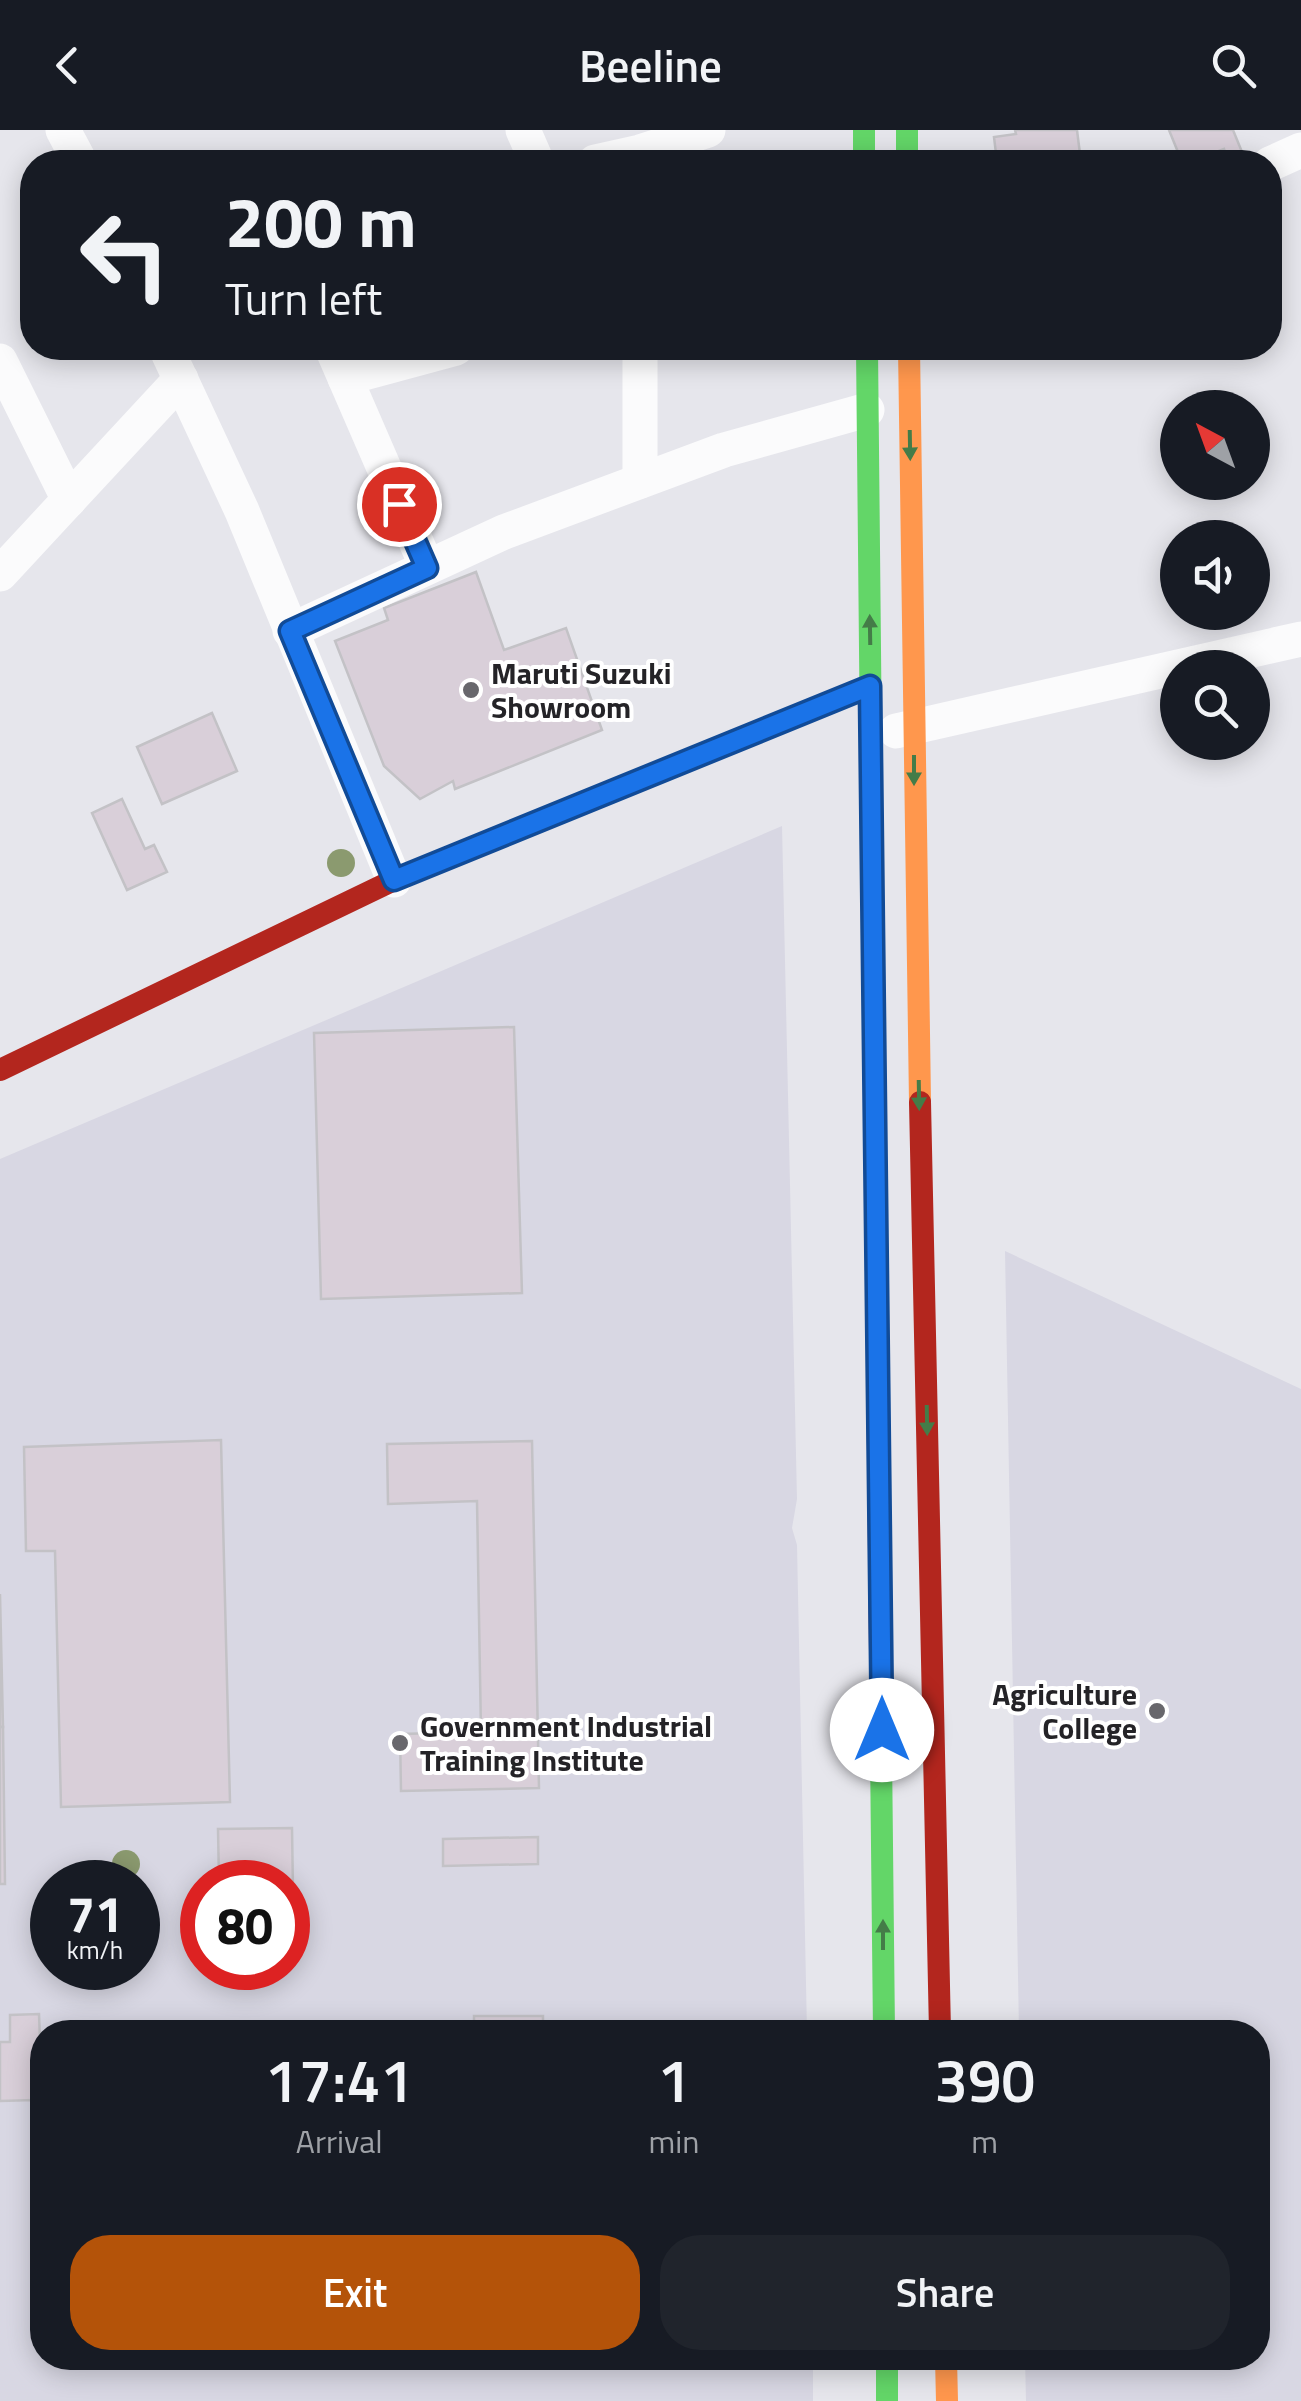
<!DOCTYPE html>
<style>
:root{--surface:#171b24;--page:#20242c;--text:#f1f3f6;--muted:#9ea1a6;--accent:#b45309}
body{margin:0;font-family:"Titillium Web",sans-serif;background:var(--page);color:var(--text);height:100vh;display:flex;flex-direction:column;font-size:38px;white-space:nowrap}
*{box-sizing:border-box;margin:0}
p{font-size:32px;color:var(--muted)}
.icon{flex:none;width:55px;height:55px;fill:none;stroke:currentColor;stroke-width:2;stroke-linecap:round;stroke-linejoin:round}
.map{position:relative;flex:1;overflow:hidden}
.drawer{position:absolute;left:30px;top:1890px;width:1240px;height:350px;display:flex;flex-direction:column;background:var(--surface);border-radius:40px;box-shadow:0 5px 25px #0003}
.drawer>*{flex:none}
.hud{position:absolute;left:20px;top:20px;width:1262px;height:210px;border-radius:40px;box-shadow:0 5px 25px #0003;background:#171b24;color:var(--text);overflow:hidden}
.needle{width:65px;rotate:319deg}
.tools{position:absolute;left:1160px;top:260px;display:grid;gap:20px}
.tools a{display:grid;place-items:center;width:110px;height:110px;border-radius:50%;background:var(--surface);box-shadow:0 5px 25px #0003;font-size:50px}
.speed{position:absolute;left:30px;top:1730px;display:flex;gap:20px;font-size:50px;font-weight:700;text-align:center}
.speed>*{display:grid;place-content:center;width:130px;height:130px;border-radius:50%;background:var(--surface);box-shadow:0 5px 25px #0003;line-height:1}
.speed small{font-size:25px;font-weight:400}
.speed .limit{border:15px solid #d22;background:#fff;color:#111}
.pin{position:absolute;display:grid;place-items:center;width:85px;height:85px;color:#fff;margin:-42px;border:5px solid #fff;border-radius:50%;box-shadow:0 2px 10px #0007}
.me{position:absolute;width:110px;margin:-55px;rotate:0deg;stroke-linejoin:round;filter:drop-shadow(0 0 8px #0008)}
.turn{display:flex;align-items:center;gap:35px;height:210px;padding:0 40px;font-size:45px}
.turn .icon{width:130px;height:130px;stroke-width:2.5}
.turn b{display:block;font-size:70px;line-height:85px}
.eta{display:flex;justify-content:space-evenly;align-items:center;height:170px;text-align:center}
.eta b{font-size:60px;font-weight:600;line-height:70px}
.button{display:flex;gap:20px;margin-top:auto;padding:20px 40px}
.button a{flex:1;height:115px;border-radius:40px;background:var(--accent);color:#fff;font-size:40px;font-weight:600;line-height:115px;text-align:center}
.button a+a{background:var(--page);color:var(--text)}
header{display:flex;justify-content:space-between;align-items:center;height:130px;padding:0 40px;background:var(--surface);font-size:45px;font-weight:600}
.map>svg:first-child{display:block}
.built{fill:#d8d7e3;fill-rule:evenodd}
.building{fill:#d9cfd9;stroke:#c3c2c6;stroke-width:2.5}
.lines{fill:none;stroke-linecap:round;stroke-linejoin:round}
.street{stroke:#fbfbfc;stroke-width:35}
.fast{stroke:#63d668;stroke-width:22}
.slow{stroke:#ff974d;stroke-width:22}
.jam{stroke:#b3261e;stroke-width:22}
.tree{fill:#8b9a6f}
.oneway{fill:#447c48}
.route-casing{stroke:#114b97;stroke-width:25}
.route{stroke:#1a73e8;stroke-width:18}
.poi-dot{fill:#68676c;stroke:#fff;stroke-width:4}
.labels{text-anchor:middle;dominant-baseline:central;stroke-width:8;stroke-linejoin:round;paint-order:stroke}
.poi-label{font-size:30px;font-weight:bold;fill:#242327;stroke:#fff;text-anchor:start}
</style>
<header><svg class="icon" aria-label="back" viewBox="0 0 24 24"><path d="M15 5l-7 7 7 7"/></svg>Beeline<svg class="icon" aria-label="search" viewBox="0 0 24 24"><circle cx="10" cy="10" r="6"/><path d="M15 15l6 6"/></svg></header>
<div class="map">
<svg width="1301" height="2271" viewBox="0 0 1301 2271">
<rect width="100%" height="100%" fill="#e6e6ec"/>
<!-- built -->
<g class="built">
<path d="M782 696 797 1369 792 1398 797 1415 807 1902H42V2228H813V2271H0V1029ZM52 1752H138V1838H52ZM202 1752H288V1838H202Z"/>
<path d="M1005 1121 1301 1259V2271H1026L1025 2228H1258V1902H1019Z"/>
</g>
<!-- building -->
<g class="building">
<path d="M1015 0H1077L1081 32H997L994 7 1016 4Z"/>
<path d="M1169 0H1233L1242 22 1227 28 1224 19 1209 25 1213 32H1182Z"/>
<path d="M476 442 504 520 566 498 602 600 455 659 453 651 420 669 384 636 335 511 388 490 384 478Z"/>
<path d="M212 583 237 641 162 674 137 617Z"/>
<path d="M122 669 145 719 154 715 167 742 127 760 92 683Z"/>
<path d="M514 897 522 1163 321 1169 314 903Z"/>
<path d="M221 1310 230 1672 61 1677 55 1421H26L24 1317Z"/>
<path d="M532 1311 539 1658 401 1661 400 1604 481 1602 477 1371 388 1374 387 1314Z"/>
<path d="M0 1464 3 1597H0Z"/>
<path d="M0 1597H3L5 1754H0Z"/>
<path d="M292 1698 293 1760H288V1752H219L218 1699Z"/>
<path d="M538 1707V1734L443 1736V1709Z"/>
<path d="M39 1884 40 1911H42V2044H37L34 1970 0 1971V1912H10V1885Z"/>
<rect x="474" y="1886" width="69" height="16"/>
</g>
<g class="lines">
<!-- street -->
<g class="street">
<path d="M63 0 80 32"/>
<path d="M523 0 537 32"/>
<path d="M595 32 640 22 708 0"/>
<path d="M1270 34 1301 20"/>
<path d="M166 218 242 381 394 750"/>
<path d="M332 218 427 437"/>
<path d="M640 218V351"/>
<path d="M0 231 69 370"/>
<path d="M345 248 456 218"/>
<path d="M0 444 181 249"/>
<path d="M290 501 504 402 724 320 867 280"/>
<path d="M896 601 1301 509"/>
</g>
<!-- fast -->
<g class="fast">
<path d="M864 0V32"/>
<path d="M907 0V32"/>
<path d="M867 218 873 820"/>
<path d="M654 644 870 556"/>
<path d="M881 1621 884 1902"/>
<path d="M887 2228V2271"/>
</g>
<!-- slow -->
<g class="slow">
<path d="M909 218 920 972"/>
<path d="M946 2228 947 2271"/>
</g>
<!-- jam -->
<g class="jam">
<path d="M873 820 881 1621"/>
<path d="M0 940 394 750 654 644"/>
<path d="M920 972 940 1902"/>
</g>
</g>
<!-- trees -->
<g class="tree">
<circle cx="341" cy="733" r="14"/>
<circle cx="126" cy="1734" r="14"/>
</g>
<!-- one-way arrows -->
<defs><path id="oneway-solid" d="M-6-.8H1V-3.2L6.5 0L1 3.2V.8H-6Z" transform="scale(2.5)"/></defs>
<g class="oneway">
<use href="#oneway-solid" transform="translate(910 315) rotate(89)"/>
<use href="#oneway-solid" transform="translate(870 500) rotate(-91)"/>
<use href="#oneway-solid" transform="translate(914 640) rotate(90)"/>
<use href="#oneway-solid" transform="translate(919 965) rotate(89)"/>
<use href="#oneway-solid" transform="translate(927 1290) rotate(89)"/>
<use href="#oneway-solid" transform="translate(883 1805) rotate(-90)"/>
</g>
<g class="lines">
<defs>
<path id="route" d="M399 374 427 438 290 501 394 750 870 556 882 1600"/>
</defs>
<!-- route casing -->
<use href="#route" class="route-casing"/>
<!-- route -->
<use href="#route" class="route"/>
</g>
<!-- markers -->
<g class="poi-dot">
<circle cx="471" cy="560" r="10"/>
<circle cx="1157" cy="1581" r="10"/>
<circle cx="400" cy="1613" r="10"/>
</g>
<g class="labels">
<!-- poi labels -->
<g class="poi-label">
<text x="491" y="543">Maruti Suzuki<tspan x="491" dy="34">Showroom</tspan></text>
<text x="1137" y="1564" text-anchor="end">Agriculture<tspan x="1137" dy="34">College</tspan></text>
<text x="420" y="1596">Government Industrial<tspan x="420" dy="34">Training Institute</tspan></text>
</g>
</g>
</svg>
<div class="tools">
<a><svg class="needle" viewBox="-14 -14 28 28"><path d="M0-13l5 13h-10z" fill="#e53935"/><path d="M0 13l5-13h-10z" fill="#9ea1a6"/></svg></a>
<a><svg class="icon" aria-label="sound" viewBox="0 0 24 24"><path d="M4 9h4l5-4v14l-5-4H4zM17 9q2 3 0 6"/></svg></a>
<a><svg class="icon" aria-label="search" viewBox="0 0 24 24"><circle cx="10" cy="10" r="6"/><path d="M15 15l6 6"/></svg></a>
</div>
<div class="speed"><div>71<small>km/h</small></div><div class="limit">80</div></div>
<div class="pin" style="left:399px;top:374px;background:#d93025"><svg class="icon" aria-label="arrive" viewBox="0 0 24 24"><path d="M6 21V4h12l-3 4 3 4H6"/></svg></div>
<svg class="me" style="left:882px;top:1600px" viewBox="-20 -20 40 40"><circle r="19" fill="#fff"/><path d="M0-13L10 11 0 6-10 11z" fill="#1a73e8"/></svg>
<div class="hud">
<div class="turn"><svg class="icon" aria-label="left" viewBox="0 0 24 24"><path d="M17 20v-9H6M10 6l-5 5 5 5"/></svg><div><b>200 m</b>Turn left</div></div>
</div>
<section class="drawer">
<div class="eta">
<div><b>17:41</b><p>Arrival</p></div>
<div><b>1</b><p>min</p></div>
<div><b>390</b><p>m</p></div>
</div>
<div class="button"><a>Exit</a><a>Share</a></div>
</section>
</div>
